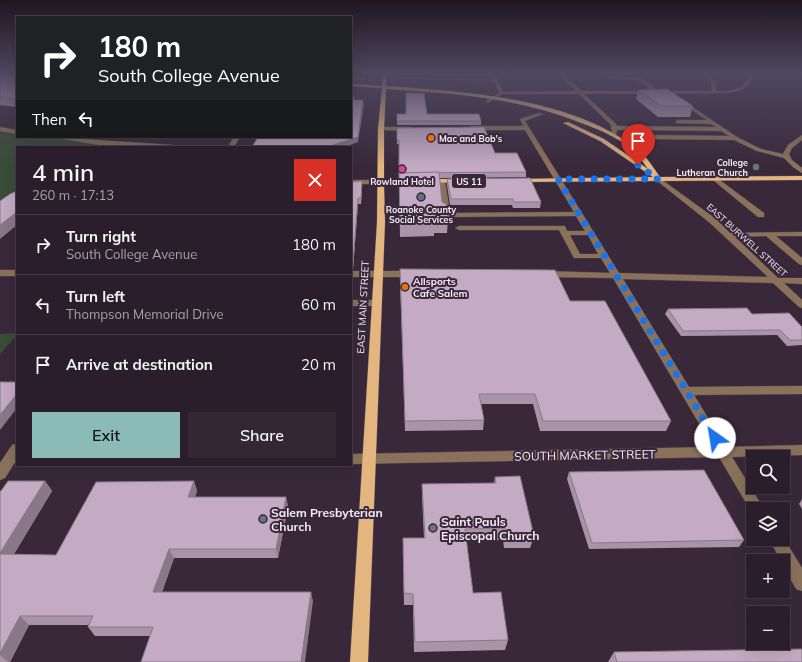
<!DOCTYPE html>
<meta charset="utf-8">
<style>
:root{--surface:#2b1e2c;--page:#332734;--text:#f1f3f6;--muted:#a6a2a9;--line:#473c48;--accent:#8bbbb9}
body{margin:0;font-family:Mulish,sans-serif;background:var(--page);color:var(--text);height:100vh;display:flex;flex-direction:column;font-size:15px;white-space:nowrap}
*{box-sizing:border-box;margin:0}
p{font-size:13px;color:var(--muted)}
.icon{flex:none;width:22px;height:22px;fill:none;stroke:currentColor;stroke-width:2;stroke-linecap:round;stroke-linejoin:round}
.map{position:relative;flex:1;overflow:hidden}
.panel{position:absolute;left:16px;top:146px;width:336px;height:320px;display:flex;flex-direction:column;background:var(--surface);border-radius:0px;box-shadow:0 4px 16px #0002,0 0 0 1px var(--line)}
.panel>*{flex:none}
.banner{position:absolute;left:16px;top:16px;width:336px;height:122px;border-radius:0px;box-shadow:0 4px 16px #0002,0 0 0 1px var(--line);background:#202124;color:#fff;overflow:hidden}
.fabs{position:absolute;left:746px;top:450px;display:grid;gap:8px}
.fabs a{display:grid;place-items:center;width:44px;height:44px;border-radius:0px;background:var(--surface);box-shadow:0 4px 16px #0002,0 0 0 1px var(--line);font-size:20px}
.pin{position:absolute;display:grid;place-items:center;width:34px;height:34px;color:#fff;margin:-41px -17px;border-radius:50% 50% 50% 0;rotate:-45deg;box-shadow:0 0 4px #0007}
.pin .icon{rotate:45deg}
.me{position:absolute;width:44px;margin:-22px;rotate:328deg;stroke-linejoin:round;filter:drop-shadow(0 0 3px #0008)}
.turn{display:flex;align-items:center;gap:14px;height:84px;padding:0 16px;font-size:18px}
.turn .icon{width:52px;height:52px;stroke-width:2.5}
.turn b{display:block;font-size:28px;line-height:34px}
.then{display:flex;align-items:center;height:38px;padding:0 16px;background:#0003;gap:8px;font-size:15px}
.round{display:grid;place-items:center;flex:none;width:42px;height:42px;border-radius:0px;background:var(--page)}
.headline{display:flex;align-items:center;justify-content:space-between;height:68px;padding:0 16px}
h1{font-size:24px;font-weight:600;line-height:30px}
.action{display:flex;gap:8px;margin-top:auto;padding:8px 16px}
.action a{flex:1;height:46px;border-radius:0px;background:var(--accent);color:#111;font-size:16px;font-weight:600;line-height:46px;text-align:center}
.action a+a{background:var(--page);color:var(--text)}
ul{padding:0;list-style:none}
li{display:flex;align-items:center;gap:12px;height:60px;padding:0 16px;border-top:1px solid var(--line)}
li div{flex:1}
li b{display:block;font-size:15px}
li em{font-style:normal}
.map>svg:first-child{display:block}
.green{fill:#3a4d38}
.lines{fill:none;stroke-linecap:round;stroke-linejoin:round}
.minor-casing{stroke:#574758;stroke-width:1}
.major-casing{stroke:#574758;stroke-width:1}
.minor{fill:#897259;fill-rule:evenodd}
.major{fill:#e3b57f;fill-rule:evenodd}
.wall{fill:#a893a8}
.shaded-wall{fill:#887888}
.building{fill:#c3abc3;stroke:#887888}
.route{stroke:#1a73e8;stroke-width:7;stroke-dasharray:0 12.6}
.food-dot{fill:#e8710a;stroke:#39283a;stroke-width:1.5}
.worship-dot{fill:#6b7280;stroke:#39283a;stroke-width:1.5}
.hotel-dot{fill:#d1479c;stroke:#39283a;stroke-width:1.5}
.service-dot{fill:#5c6f8a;stroke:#39283a;stroke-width:1.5}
.labels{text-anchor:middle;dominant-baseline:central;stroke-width:4;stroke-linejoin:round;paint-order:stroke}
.far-poi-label{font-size:9px;font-weight:bold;fill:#f6ebf6;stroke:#39283a}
.shield{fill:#39283a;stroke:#bdb0be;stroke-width:1}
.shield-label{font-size:9px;font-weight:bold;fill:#f6ebf6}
.far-street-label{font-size:9px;fill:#f6ebf6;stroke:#39283a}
.poi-label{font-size:10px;font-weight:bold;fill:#f6ebf6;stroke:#39283a;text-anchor:start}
.street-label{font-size:10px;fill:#f6ebf6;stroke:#39283a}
.near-street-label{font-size:12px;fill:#f6ebf6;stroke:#39283a}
.near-poi-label{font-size:12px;font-weight:bold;fill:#f6ebf6;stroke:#39283a;text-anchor:start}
</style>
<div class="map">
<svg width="802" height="662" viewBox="0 0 802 662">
<rect width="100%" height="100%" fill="#39283a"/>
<!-- green -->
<g class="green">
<path d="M10 131 17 132V137H55L99 143 92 147H17V202L0 214V132Z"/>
<path d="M17 333V335L0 354V334Z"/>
</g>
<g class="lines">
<defs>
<g id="minor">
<path d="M494 73 503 92 576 91 557 73H562L581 91H653L642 82 636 80 601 77 602 75 636 78 644 80 658 91H712L711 81 703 73H708L715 81 716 91C731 91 745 91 749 73H753C750 88 741 91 728 93L584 94 616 124 617 126 716 127 711 124 676 123 675 122 678 120H707L680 102 682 100 737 137 761 149 783 154 788 145 802 135V140L792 148 789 154 792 160 802 168V173L793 167 784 158 757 151 734 140 649 139 638 130H617L616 135H612L611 125 579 94H502L488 103 486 101 499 93 494 81 383 78 493 79 490 74ZM644 130 721 131 729 136 650 135Z"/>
<path d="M351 78H365L367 79 351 80Z"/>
<path d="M351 95 355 97 353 103 351 104Z"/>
<path d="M539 113 543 114 525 121 619 273 768 277 710 223 656 180V178L658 177 716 219 730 233 802 232V236H776L802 258V265L799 264 766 236 735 237 778 278H802V284L784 283 802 300V308L799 307 773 283 623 279 689 387 802 386V394L694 395 726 447 802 445V455L732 457 764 509H753L752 513 719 457 351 464V454L713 447 613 278 545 277 541 274 545 271 610 273 601 258H574L559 230H459L455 228 459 226H565L567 231H585L576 216 447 217 443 215 439 181 442 179 445 181 450 213 574 212 525 130H471L468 128 471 126H523L520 119ZM570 235H588L598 254H580Z"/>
<path d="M0 127 17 130V134L0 131Z"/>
<path d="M381 127H411L414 129 411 131 379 130V128Z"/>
<path d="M52 137 173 145 176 147 99 145Z"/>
<path d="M234 137H240L234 147H228Z"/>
<path d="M713 178H717L764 213V217H758L713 180Z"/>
<path d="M351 180H381L384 182 381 184H351Z"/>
<rect x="0" y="270" width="17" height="6"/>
<path d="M351 271H413L417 274 413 277H351Z"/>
<path d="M351 300H376L381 303 376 306H351Z"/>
<path d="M17 444V459L5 478 0 480V463L12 445Z"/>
<path d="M783 537 802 568V591L796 589 783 565V561H781L769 539H783Z"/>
</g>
<g id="major">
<path d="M383 73H387L386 86C467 92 564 97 632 145 644 152 652 166 660 177L802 176V180L517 182 514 180 515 179 653 177 600 141 563 123 568 122 604 139 648 169C643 162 637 154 630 148 617 137 600 130 584 124 521 98 453 93 386 89L384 129V180L411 179 414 181 411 183 384 184 385 222 368 662H350L377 222 378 129 382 88 351 86V84L382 86Z"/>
<path d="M427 179H461L464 181 461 183 425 182V180Z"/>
</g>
</defs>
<!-- minor casing -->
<use href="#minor" class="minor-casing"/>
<!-- major casing -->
<use href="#major" class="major-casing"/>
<!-- minor -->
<use href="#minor" class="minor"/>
<!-- major -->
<use href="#major" class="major"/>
</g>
<!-- wall -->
<g class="wall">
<path d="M0 73 17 74V107L0 105Z"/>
<path d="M638 90 693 106 690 117H658L636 99Z"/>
<path d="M397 114H427L481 121V125H397Z"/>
<path d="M397 128 495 153 526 172V177L439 178 442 202 448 219 447 233H434V236L400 237 399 178V144H397Z"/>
<path d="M447 179 541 202 540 208H513L512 205H450L447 185Z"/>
<path d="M351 182 362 188 361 204H358L353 270Z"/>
<path d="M400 278 570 301 671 421 666 431H540L533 404H481L484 420 483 430 405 431Z"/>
<path d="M668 309 752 314 802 327V345L787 346 777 335 681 336 665 314Z"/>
<path d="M569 472 744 540 739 547 589 549 567 479Z"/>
<path d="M495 477 534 536 530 548H504L503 540 466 541 473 593 508 640 505 650 414 652 413 605H404L403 550 424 538 422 496V484L494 483Z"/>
<path d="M45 481 52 491 14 554 56 555 194 481 197 491 195 497H286L288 507 278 558H174L162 592 313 601 150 636H95L88 627 89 625H29L10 662H0V491Z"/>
<path d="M802 499V509L799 504Z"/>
<path d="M614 652 802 662H608Z"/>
</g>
<!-- shaded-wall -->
<g class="shaded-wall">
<path d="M3 73H15L16 77 1 74Z"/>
<path d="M363 100 364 105 358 142 344 147H329L330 146Z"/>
<path d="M362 181V188L361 204V198Z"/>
<path d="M358 198V204L353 270H351V263Z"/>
<path d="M17 212V225L0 239V225Z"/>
<path d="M352 271V278L351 288V276Z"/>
<path d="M17 394V408L0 430V415Z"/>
<path d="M45 481 52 491 8 564 0 555V553Z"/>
<path d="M194 481 197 491 192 507 188 497Z"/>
<path d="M286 497 288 507 278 558 276 549Z"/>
<path d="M169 549 174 558 159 601 153 592Z"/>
<path d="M311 592 313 601 305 662H301Z"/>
<path d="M20 616 29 625 10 662H8L0 655V653Z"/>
</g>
<!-- building -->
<g class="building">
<path d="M0 73H3L1 74H17V99L0 97Z"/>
<path d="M667 89 693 106H661L638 90Z"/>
<path d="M406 93H424L427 114H479L481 121H397V114H406Z"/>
<path d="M351 100H363L358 137 330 146 329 147H252L258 137H351Z"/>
<path d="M484 127 495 153H517L526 172 399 173V140H397V128Z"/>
<path d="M113 145H138L136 147H111Z"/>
<path d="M439 172 442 202 446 204 448 219H434L435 222 400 223 399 173Z"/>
<path d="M530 178 541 202H514L513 199H451L447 179Z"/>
<path d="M362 181 361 198H358L353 262 351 263V182Z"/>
<path d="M17 191V212L0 225V201L10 194Z"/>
<path d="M400 269 555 270 570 301H605L671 421H543L535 394H479L484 420 405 421Z"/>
<path d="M747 308 752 314 789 313 802 327V340H790L780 330 683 331 668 309Z"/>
<path d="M0 382H17V394L0 415Z"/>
<path d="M704 470 744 540 592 543 569 472Z"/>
<path d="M520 476 534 536 507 537 505 528 465 529 473 593 501 592 508 640 415 642 413 594 404 593 403 538H425L422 484 496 483 495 477Z"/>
<path d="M8 481H45L0 553V491H1Z"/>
<path d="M194 481 188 497H286L276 549H169L153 592H311L301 662H141L153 627H88L93 616H20L0 653V554L56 555 96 482Z"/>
<path d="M802 649V662H617L614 652Z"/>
</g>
<!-- sky -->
<linearGradient id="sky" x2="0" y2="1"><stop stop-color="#1f1620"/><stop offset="0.44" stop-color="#4e4860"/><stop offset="1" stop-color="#4e4860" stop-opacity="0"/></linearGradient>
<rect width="802" height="166" fill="url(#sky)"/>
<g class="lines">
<!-- route -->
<path class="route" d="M638 165 658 179H558L715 438"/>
</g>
<!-- markers -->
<g class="food-dot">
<circle cx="431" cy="138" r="4"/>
<circle cx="405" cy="287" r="4"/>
</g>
<g class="worship-dot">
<circle cx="756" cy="167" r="4"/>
<circle cx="263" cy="519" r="4"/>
<circle cx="433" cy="528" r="4"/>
</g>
<circle class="hotel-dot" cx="402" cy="169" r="4"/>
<circle class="service-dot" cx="421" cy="197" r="4"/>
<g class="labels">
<!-- far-poi labels -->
<g class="far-poi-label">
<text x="439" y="138" text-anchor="start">Mac and Bob's</text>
<text x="748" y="162" text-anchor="end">College<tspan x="748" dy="10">Lutheran Church</tspan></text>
<text x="402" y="181">Rowland Hotel</text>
<text x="421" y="209">Roanoke County<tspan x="421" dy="10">Social Services</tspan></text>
</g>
<!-- shield labels -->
<rect class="shield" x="452" y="174" width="34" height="14" rx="3"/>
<g class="shield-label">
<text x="469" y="181">US 11</text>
</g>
<!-- far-street labels -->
<g class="far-street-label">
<text transform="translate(747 240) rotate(42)">EAST BURWELL STREET</text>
</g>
<!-- poi labels -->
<g class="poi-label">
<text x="413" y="281">Allsports<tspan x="413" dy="12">Cafe Salem</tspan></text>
</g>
<!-- street labels -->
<g class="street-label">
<text transform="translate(363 307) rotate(-87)">EAST MAIN STREET</text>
</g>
<!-- near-street labels -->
<g class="near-street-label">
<text transform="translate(585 455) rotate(-1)">SOUTH MARKET STREET</text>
</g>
<!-- near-poi labels -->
<g class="near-poi-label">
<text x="271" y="512">Salem Presbyterian<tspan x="271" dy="14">Church</tspan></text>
<text x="441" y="521">Saint Pauls<tspan x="441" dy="14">Episcopal Church</tspan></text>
</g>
</g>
</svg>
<div class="fabs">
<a><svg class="icon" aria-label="search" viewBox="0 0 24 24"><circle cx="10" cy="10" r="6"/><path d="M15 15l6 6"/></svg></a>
<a><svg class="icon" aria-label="layers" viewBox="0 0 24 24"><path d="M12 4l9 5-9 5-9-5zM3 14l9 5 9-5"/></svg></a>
<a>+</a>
<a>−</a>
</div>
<div class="pin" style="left:638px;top:165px;background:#d93025"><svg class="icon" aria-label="arrive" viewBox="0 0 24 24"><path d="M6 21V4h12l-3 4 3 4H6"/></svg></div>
<svg class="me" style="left:715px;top:438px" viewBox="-20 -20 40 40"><circle r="19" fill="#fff"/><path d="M0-13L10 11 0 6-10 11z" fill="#1a73e8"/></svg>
<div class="banner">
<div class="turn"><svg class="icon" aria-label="right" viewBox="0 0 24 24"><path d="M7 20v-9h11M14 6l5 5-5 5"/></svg><div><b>180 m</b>South College Avenue</div></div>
<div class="then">Then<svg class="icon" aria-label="left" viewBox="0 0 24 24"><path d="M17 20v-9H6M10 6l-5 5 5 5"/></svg></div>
</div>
<section class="panel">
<div class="headline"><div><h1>4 min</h1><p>260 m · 17:13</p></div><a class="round" style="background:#d93025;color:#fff"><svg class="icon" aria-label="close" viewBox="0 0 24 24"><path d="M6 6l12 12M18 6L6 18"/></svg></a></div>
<ul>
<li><svg class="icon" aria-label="right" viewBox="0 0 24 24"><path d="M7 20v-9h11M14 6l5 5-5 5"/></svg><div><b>Turn right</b><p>South College Avenue</p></div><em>180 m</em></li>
<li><svg class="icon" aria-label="left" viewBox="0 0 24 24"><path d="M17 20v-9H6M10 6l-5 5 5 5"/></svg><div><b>Turn left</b><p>Thompson Memorial Drive</p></div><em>60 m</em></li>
<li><svg class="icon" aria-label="arrive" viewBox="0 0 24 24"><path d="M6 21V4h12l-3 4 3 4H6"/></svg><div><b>Arrive at destination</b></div><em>20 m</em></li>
</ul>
<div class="action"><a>Exit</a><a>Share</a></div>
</section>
</div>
